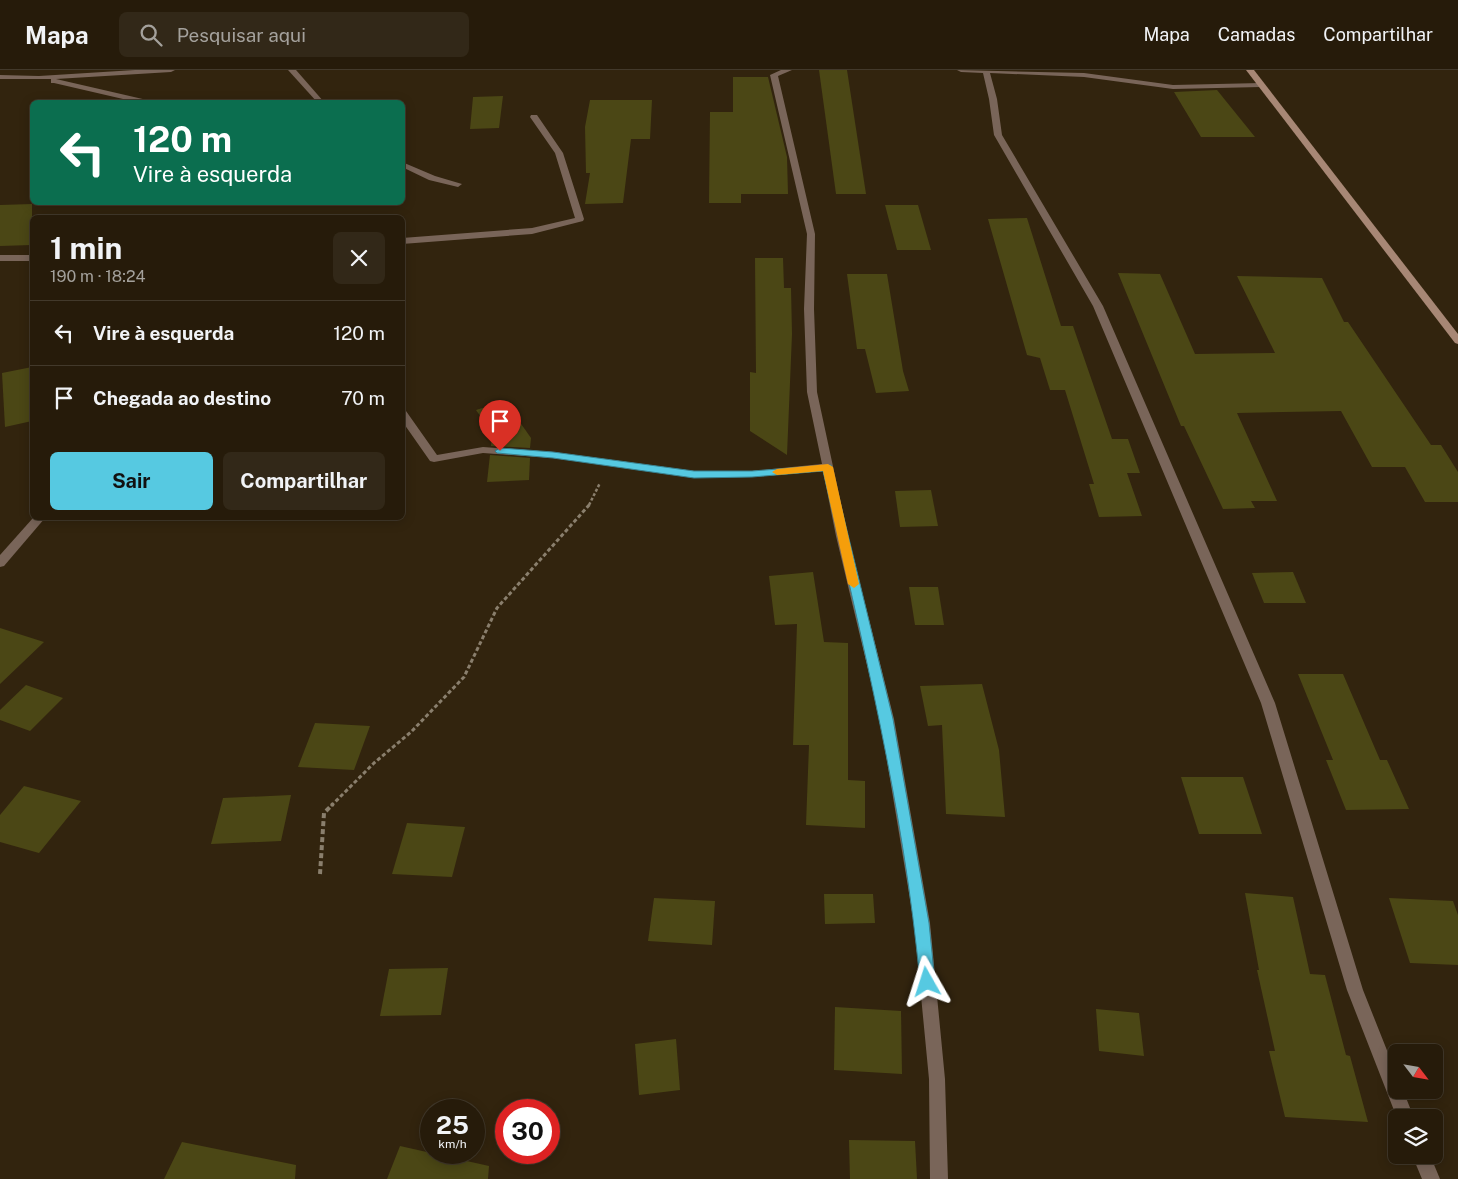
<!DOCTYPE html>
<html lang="pt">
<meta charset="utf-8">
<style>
:root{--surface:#261b0a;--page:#322818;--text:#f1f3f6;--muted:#a4a19c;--line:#42392b;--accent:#56c9e1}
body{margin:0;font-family:"Public Sans",sans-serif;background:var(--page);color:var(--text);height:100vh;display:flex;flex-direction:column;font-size:19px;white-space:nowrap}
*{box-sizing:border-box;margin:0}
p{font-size:16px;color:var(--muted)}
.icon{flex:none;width:28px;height:28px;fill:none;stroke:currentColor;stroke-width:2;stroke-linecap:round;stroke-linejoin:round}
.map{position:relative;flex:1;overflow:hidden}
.sheet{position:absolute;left:30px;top:145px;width:375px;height:305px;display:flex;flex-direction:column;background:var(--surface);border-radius:8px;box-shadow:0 2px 12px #0003,0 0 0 1px var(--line)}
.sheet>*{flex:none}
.hud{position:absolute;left:30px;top:30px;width:375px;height:105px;border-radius:8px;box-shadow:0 2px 12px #0003,0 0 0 1px var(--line);background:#0b6e4f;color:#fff;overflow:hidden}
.needle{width:32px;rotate:121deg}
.buttons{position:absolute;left:1388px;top:974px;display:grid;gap:10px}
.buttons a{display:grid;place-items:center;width:55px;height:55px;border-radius:8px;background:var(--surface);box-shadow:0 2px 12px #0003,0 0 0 1px var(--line);font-size:25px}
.speed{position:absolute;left:420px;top:1029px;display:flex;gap:10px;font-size:25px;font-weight:700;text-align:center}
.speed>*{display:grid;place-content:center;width:65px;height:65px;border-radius:50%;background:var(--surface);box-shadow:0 2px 12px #0003,0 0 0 1px var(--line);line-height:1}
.speed small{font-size:12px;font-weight:400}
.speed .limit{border:8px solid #d22;background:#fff;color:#111}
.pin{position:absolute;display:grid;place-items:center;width:42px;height:42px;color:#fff;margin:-51px -21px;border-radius:50% 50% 50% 0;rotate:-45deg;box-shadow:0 0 5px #0007}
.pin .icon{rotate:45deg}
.me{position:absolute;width:55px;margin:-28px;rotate:354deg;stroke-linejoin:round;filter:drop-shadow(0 0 4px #0008)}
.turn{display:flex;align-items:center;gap:18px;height:105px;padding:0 20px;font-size:22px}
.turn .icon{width:65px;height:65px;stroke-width:2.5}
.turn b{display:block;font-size:35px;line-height:42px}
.round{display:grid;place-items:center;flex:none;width:52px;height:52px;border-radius:8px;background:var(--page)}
.overview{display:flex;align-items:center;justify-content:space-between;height:85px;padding:0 20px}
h1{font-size:30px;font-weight:700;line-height:38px}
.cta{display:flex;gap:10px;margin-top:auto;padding:10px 20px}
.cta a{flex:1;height:58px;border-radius:8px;background:var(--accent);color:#111;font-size:20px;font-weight:700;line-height:58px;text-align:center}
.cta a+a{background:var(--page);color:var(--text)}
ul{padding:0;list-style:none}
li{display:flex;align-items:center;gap:15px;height:65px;padding:0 20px;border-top:1px solid var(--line)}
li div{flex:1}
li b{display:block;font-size:19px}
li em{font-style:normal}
header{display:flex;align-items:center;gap:30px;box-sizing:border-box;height:70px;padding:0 25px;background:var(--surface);border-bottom:1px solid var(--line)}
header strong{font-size:24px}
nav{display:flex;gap:28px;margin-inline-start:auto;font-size:18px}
.search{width:350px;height:45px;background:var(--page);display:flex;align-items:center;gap:12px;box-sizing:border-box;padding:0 18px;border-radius:8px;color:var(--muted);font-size:19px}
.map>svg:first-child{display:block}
.building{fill:#4b4715}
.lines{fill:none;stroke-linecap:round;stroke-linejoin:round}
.path-far2{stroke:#8a7f6d;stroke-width:2.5;stroke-dasharray:3 2;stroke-linecap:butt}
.path-far1{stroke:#8a7f6d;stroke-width:3;stroke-dasharray:4 2.5;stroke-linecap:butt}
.path{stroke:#8a7f6d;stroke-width:4;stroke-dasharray:5 3;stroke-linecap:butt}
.street{fill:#796559;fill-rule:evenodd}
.secondary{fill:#a78775;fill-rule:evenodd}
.route{fill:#56c9e1;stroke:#388392}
.slow{fill:#f59e0b}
</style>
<header>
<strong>Mapa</strong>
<div class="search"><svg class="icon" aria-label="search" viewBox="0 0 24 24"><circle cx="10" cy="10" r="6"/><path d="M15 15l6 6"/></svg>Pesquisar aqui</div>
<nav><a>Mapa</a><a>Camadas</a><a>Compartilhar</a></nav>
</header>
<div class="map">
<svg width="1458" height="1109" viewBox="0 0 1458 1109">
<rect width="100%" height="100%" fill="#32240e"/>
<!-- building -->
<g class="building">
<path d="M819 0H847L866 124H836Z"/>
<path d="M733 7H768L787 87 788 124H741V133H709L710 42H733Z"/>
<path d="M1217 20 1255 67H1201L1174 22Z"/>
<path d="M503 26 499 58 470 59 473 27Z"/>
<path d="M590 30H652L650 69H631L623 133 585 134 590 103H586L585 57Z"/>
<path d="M32 134V175L0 176V135Z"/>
<path d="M885 135H918L931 180H897Z"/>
<path d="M1027 148 1061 256H1073L1112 369H1128L1140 403H1127L1142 446 1099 447 1089 414H1094L1065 320H1050L1040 288 1027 285 988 149Z"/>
<path d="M755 188H783L784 218H791L792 264 787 385 750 361V302L756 303Z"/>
<path d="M1118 203 1160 204 1195 284 1275 283 1237 206 1322 208 1344 252H1348L1431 375H1441L1458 402V432H1425L1405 397H1372L1341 341 1237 343 1277 431H1251L1255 438 1223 439 1184 356H1181Z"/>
<path d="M847 204H887L903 301 909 321 876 323 865 279H857Z"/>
<path d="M32 297V351L5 357 2 303Z"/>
<path d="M505 331 531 368 530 378 491 376 492 363 476 340Z"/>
<path d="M490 385 530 388 529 410 487 412Z"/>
<path d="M931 420 938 456 900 457 895 421Z"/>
<path d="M813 502 824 572 848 573V710L865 711V758L806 755 809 675H793L797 554 775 555 769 506Z"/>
<path d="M1293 502 1306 533H1264L1252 503Z"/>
<path d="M909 517H938L944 555H915Z"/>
<path d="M0 558 44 572 0 614Z"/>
<path d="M1298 604H1343L1380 690H1387L1409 739 1346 740 1326 690H1333Z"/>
<path d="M982 614 999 680 1005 747 946 744 942 655 928 656 920 616Z"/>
<path d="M26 615 63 628 30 661 0 650V640Z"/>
<path d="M315 653 370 656 354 700 298 697Z"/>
<path d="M1181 707H1243L1262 764H1199Z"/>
<path d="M24 716 81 731 39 783 0 772V745Z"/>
<path d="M291 725 281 771 211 774 223 728Z"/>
<path d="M407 753 465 757 452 807 392 804Z"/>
<path d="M1245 823 1293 827 1310 904 1325 905 1346 985 1350 986 1368 1052 1285 1047 1269 981H1275L1257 900H1259Z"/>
<path d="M824 824H873L875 853 825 854Z"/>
<path d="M654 828 715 831 712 875 648 871Z"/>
<path d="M1389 828 1453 831 1458 845V895L1410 893Z"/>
<path d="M448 898 441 945 380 946 389 899Z"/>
<path d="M835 937 901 941 902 1004 834 1000Z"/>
<path d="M1096 939 1139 943 1144 986 1099 981Z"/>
<path d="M676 969 680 1020 639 1025 635 974Z"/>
<path d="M849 1070 915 1071 917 1109H850Z"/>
<path d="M182 1072 296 1095 295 1109H164Z"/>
<path d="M400 1076 489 1096 488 1109H387Z"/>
</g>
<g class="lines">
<!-- path-far2 -->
<path class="path-far2" d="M589 435 600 413"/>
<!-- path-far1 -->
<path class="path-far1" d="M331 736 374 693 411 662 464 607 497 538 590 434"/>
<!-- path -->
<path class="path" d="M320 804 324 743 333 734"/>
<!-- street -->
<g class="street">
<path d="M135 0H175L171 2 56 9 147 30V32H136L54 13H51V9H0V5L39 6Z"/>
<path d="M288 0H296L324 32H317Z"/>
<path d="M781 0H792L778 6 815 164 814 239 817 322 848 466 894 649 930 853 945 1009 948 1109H930L929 1009 914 853 880 649 836 466 823 401 752 407H694L553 388 483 383 434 392 430 391 402 351V340L406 341 437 385 483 377 553 382 694 401H752L822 394 807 322 804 239 807 164 770 5Z"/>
<path d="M957 0 1084 3 1173 15 1261 13 1265 15 1261 17 1173 19 1084 7 990 3 997 29 1002 65 1103 236 1275 633 1363 920 1396 1003V1020H1403L1414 1048H1397L1347 920 1261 633 1093 236 994 65 989 29 983 3 961 2Z"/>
<path d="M531 45H537L563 83 584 149 583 151 532 164 402 174V168L532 158 575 148 555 83 530 47Z"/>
<path d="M402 92 435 106 462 114 458 117 429 110 402 97Z"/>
<rect x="0" y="185" width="32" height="6"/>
<path d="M33 448H45L4 496 0 497V485Z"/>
<path d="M1412 1085H1430L1440 1109H1422Z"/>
</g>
<!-- secondary -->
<path class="secondary" d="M1246 0H1254L1458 264V274L1455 273Z"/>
</g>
<!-- route -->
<path class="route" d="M500 378 553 382 694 401H752L831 395 893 649 929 853 935 912 932 916 927 918 922 916 920 912C904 739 862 570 823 401L752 407 694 408 553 388 497 383 495 381Z"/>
<!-- slow -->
<path class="slow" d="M828 394 833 397 859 514 854 518 848 514 823 401 777 405 772 402 777 399Z"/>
</svg>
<div class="buttons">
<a><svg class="needle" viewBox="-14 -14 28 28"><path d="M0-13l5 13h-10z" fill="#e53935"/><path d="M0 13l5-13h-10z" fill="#a4a19c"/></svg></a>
<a><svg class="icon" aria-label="layers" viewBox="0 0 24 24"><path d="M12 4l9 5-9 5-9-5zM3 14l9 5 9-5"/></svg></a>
</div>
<div class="speed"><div>25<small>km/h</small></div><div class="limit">30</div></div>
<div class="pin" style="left:500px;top:381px;background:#d93025"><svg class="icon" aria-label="arrive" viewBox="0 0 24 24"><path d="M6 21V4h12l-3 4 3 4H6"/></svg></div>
<svg class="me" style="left:927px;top:912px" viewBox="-20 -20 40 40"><path d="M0-17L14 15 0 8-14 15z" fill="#56c9e1" stroke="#fff" stroke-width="4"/></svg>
<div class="hud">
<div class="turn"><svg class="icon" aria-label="left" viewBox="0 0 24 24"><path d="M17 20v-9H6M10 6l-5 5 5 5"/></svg><div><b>120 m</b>Vire à esquerda</div></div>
</div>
<section class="sheet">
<div class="overview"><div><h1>1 min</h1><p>190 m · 18:24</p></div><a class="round"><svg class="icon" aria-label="close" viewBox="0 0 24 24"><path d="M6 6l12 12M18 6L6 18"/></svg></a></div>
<ul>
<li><svg class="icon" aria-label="left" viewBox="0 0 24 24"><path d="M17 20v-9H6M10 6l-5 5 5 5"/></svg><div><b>Vire à esquerda</b></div><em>120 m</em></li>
<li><svg class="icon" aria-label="arrive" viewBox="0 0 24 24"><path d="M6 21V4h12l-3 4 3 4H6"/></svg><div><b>Chegada ao destino</b></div><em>70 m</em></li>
</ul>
<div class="cta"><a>Sair</a><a>Compartilhar</a></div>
</section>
</div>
